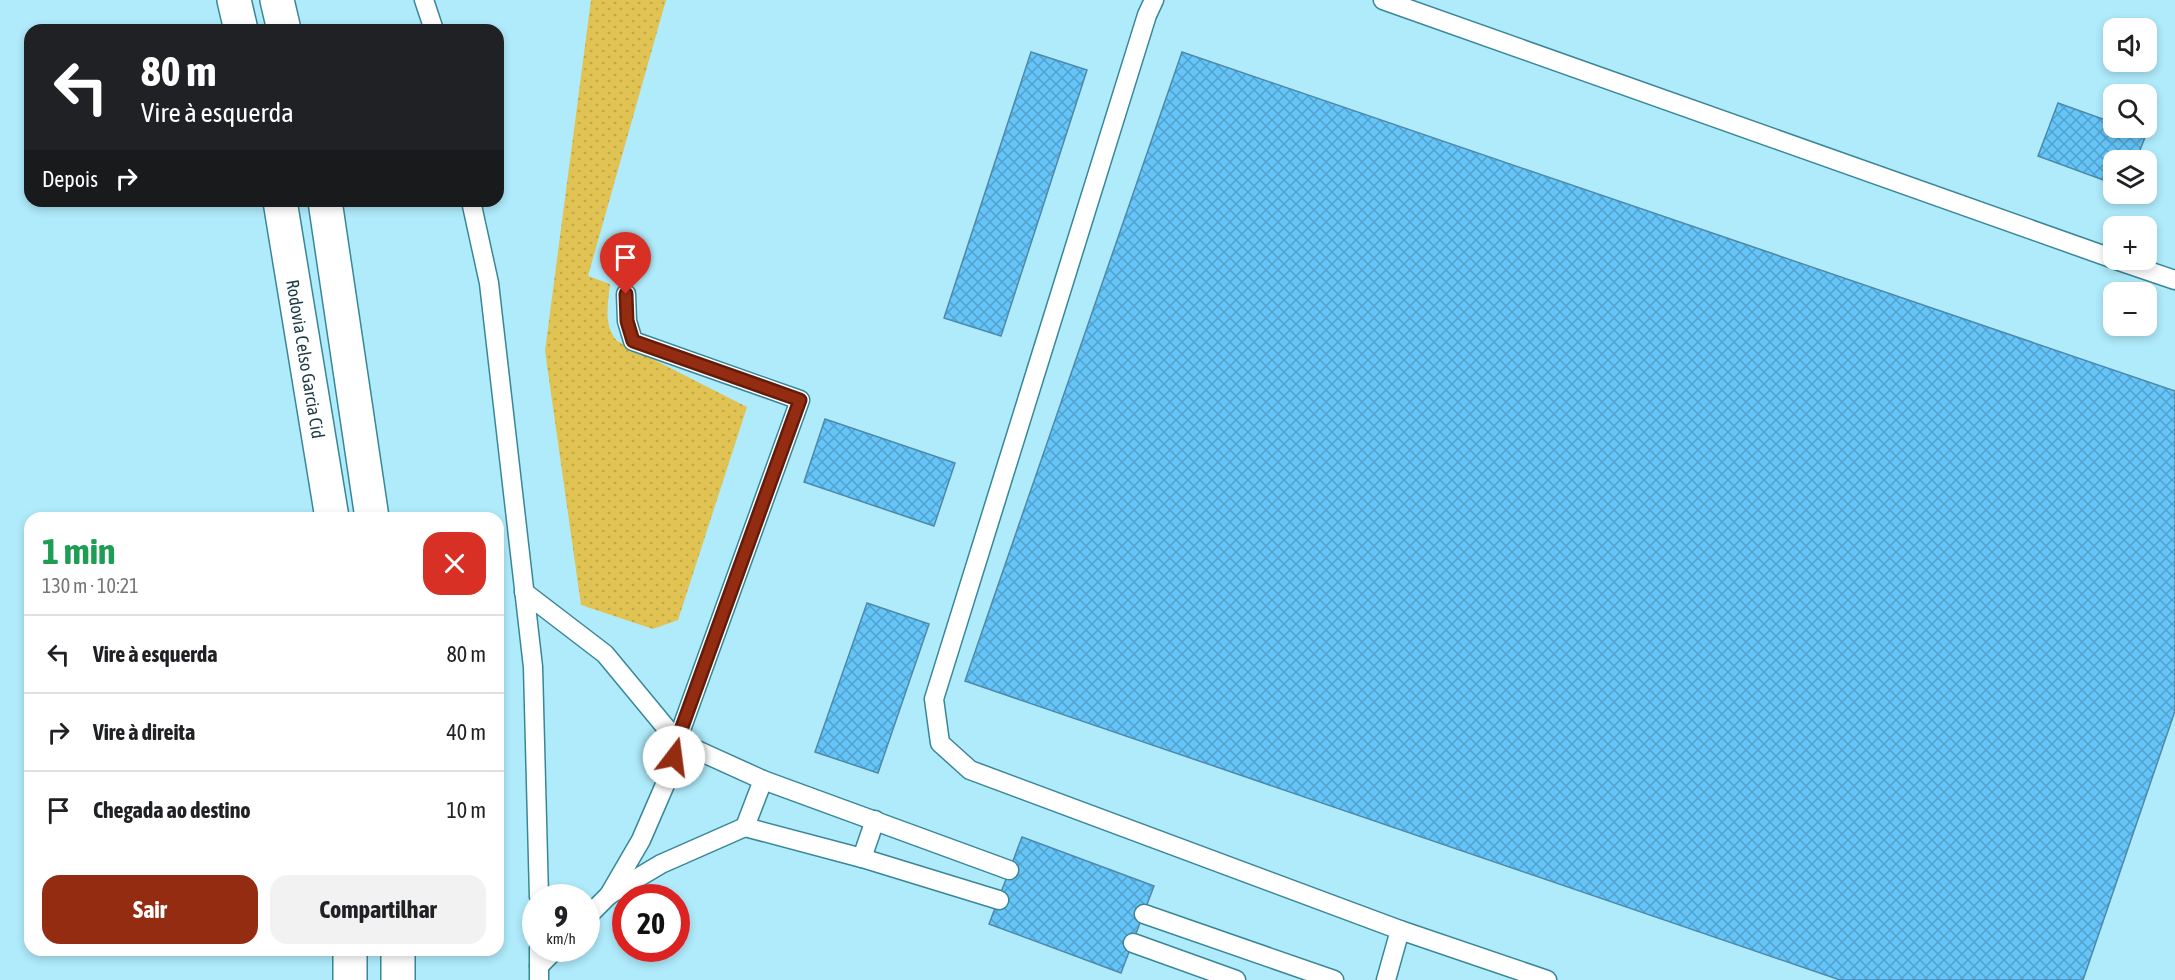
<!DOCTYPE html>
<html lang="pt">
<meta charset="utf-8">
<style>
:root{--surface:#fff;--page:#f2f2f2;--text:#202124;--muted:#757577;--line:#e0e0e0;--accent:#942c11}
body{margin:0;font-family:"Asap Condensed",sans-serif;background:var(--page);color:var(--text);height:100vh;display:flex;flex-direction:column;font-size:22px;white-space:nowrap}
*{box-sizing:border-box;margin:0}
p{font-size:20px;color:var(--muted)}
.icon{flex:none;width:33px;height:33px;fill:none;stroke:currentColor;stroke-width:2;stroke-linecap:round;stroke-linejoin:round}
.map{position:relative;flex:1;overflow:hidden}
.details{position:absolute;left:24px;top:512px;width:480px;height:444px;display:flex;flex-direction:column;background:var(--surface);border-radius:18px;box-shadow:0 3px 9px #0003}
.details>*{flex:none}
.guide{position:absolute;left:24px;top:24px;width:480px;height:183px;border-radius:18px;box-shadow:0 3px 9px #0003;background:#202124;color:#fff;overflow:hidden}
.buttons{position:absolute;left:2103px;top:18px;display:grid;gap:12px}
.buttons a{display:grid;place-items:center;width:54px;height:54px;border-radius:12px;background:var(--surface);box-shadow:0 3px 9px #0003;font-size:30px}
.speed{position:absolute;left:522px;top:884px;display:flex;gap:12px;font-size:30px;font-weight:700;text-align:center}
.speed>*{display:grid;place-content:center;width:78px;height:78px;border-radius:50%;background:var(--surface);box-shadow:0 3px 9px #0003;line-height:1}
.speed small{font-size:15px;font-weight:400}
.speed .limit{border:9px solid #d22;background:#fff;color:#111}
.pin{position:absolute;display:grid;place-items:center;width:51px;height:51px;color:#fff;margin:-62px -26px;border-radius:50% 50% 50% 0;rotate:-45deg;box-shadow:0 0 6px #0007}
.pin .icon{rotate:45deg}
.me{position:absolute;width:66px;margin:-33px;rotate:15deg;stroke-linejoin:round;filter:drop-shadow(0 0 4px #0008)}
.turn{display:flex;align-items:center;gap:21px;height:126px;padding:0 18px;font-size:27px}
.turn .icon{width:78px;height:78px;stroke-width:2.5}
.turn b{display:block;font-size:42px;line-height:51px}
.then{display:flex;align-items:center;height:57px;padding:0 18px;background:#0003;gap:12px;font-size:22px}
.round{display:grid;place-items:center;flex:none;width:63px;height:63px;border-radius:18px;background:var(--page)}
.head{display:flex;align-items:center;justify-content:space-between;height:102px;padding:0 18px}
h1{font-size:36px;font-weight:700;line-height:45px;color:#1e9e55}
.primary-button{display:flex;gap:12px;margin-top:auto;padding:12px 18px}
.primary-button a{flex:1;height:69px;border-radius:18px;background:var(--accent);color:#fff;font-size:24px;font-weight:700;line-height:69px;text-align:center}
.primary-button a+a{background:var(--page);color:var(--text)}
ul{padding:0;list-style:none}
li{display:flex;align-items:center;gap:18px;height:78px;padding:0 18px;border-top:2px solid var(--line)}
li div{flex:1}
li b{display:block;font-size:22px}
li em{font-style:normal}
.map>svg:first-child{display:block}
.grass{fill:url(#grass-dots)}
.building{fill:url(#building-cross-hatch);stroke:#4d89aa;stroke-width:1.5}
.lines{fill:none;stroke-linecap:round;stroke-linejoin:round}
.service-casing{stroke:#388799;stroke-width:21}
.motorway-casing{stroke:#388799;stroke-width:36}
.service{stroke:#fff;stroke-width:18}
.motorway{stroke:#fff;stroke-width:33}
.route-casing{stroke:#601d0b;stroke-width:15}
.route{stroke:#942c11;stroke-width:10}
.labels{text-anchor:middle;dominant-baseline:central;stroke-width:4.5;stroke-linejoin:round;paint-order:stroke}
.street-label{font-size:18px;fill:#1b3b43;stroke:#afebfb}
</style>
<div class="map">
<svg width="2175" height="980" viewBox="0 0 2175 980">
<defs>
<pattern id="grass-dots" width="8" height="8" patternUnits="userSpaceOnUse" patternTransform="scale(1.5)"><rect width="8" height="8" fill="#e0c352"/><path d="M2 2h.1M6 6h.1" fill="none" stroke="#c0a849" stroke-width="1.8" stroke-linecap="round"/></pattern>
<pattern id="building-cross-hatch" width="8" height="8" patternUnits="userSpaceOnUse" patternTransform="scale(1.5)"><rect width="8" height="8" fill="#65c5f9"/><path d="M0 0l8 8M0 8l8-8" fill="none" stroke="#52a1cb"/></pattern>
</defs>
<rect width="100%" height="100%" fill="#afebfb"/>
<!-- grass -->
<path class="grass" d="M591 0H666L588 276 610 284C608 304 603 325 617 341L747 407 678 620 653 629 581 605 545 351Z"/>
<!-- building -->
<g class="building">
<path d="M1031 52 1087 70 1001 336 944 318Z"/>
<path d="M1182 52 2175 391V711L2083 980H1840L965 681Z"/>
<path d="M2058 103 2114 123V128H2125L2146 135 2136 160H2114V184L2038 156Z"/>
<path d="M825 419 955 463 934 526 804 482Z"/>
<path d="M867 603 929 624 878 773 815 752Z"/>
<path d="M1022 837 1154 886 1121 973 989 924Z"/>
</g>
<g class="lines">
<defs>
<g id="service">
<path d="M424 0 434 30"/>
<path d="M1154 0 1147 15 934 699 940 743 970 770 1400 930 1386 980"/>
<path d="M1383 0 2114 259"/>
<path d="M471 201 489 283 533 667 539 897"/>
<path d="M2116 260 2175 280"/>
<path d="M626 294 627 321 633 341 800 400 677 741 763 780 1009 870"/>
<path d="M524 592 605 654 677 741 670 773 641 840 609 895 586 918"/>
<path d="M745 827 763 780"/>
<path d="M862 858 875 820"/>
<path d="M609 895 661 864 745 827 862 858 999 900"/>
<path d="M1144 914 1334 980"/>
<path d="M1400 930 1547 980"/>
<path d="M1133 943 1236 980"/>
<path d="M539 966 557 948"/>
<path d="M539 980V948"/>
</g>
<g id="motorway">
<path d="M234 0 241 30"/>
<path d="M277 0 284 30"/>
<path id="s1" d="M280 201 332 518"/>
<path d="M325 201 372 518"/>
<path d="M350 950V980"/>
<path d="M398 980V950"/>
</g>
</defs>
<!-- service casing -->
<use href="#service" class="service-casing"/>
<!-- motorway casing -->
<use href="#motorway" class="motorway-casing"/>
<!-- service -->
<use href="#service" class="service"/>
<!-- motorway -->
<use href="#motorway" class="motorway"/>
</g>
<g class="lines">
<defs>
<path id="route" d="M626 294 627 321 633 341 800 400 677 741 674 757"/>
</defs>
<!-- route casing -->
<use href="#route" class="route-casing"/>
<!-- route -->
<use href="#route" class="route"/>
</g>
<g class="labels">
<!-- street labels -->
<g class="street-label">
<text stroke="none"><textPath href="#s1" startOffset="160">Rodovia Celso Garcia Cid</textPath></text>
</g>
</g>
</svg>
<div class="buttons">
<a><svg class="icon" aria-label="sound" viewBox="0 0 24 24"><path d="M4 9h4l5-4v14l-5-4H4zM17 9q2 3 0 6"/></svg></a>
<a><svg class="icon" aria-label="search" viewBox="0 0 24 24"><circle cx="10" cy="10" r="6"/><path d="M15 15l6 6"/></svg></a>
<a><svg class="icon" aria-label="layers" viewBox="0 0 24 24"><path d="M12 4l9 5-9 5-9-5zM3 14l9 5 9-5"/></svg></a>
<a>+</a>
<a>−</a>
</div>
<div class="speed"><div>9<small>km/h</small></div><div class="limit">20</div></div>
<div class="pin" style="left:626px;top:294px;background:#d93025"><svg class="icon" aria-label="arrive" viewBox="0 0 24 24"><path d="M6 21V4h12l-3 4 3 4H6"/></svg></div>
<svg class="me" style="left:674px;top:757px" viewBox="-20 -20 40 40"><circle r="19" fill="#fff"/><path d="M0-13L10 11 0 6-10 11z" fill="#942c11"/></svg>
<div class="guide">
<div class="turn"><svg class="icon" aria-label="left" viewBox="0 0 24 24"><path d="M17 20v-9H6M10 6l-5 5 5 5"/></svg><div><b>80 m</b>Vire à esquerda</div></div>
<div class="then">Depois<svg class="icon" aria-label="right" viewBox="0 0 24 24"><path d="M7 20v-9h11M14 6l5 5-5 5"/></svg></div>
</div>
<section class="details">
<div class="head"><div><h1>1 min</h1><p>130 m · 10:21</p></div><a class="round" style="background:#d93025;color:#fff"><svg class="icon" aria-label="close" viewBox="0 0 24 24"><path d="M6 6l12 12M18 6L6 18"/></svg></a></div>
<ul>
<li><svg class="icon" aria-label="left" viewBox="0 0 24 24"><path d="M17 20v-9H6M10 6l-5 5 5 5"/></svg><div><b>Vire à esquerda</b></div><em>80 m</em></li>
<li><svg class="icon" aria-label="right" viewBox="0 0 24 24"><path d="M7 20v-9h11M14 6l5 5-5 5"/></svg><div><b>Vire à direita</b></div><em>40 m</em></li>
<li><svg class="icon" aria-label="arrive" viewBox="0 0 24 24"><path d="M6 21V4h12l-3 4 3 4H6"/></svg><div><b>Chegada ao destino</b></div><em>10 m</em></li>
</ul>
<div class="primary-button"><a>Sair</a><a>Compartilhar</a></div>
</section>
</div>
